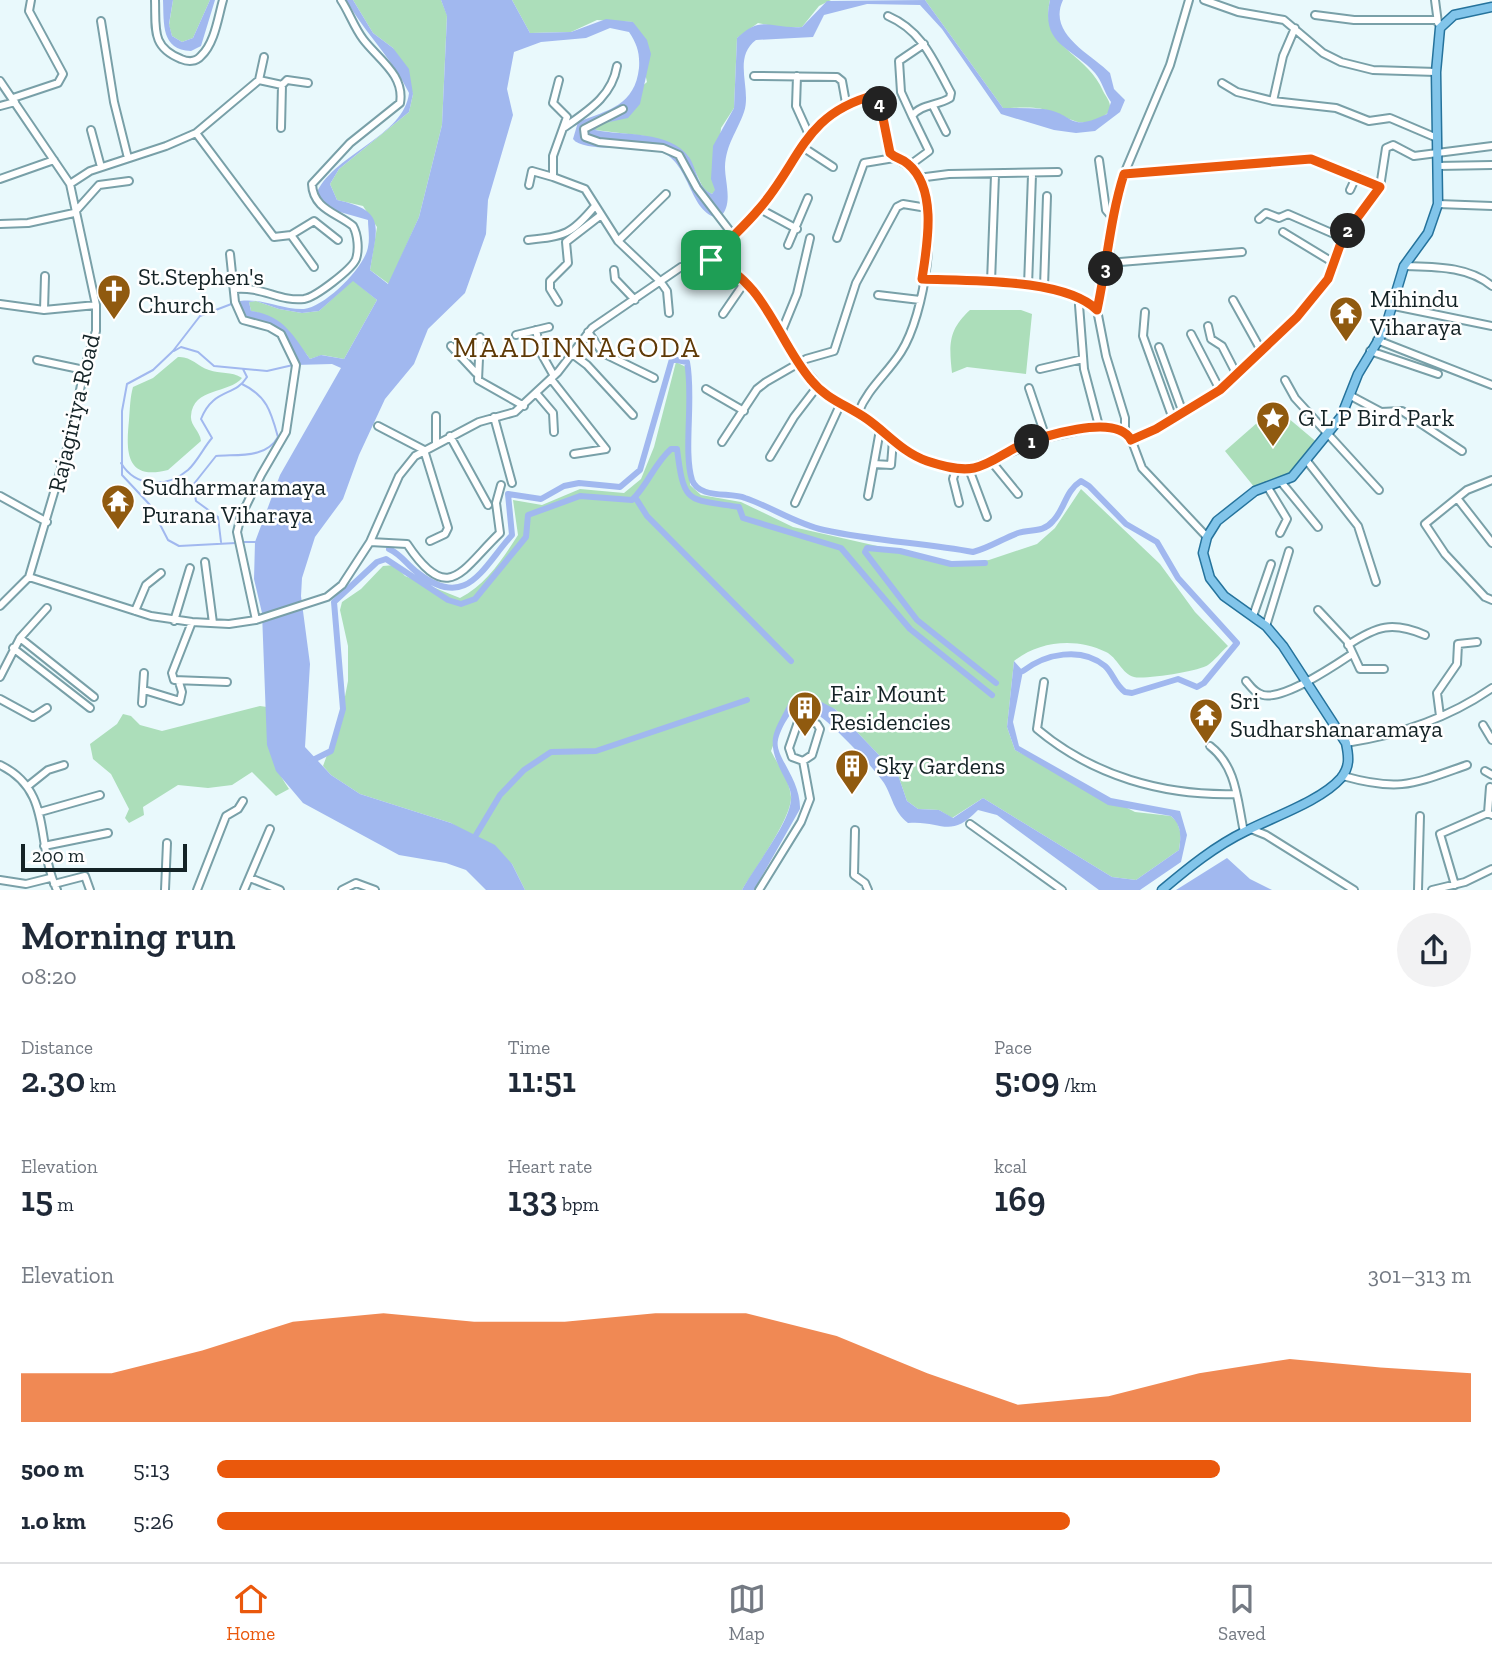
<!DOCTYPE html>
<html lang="en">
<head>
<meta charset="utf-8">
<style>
  body { margin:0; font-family:"Zilla Slab",serif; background:#f2f2f3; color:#1f2937; height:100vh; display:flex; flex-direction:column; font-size:26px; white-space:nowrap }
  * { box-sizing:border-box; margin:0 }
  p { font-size:23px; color:#747a83 }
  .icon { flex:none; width:38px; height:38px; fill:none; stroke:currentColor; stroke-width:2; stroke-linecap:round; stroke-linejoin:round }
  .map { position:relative; height:890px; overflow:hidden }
  .panel { display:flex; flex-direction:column; background:#fff; flex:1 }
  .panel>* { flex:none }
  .scale { position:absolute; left:21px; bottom:18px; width:166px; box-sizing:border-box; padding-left:7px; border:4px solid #142326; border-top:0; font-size:19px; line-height:24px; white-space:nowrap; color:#142326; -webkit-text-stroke:5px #fff; paint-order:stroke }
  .pin { position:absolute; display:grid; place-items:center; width:60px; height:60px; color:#fff; margin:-30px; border-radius:14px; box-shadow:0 4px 10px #0006 }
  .km { position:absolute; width:35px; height:35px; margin:-18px; border-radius:50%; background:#222; color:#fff; font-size:19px; line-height:35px; text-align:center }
  .round { display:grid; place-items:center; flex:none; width:74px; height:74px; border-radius:37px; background:#f2f2f3 }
  .head { display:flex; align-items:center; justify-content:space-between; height:119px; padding:0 21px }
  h1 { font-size:38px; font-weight:600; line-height:52px }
  .stats { display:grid; grid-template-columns:repeat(3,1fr); gap:10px; height:119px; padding:7px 21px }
  .stats div { display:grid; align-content:center }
  .stats b { font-size:35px; font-weight:600 }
  .stats small { font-size:19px; font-weight:400 }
  .stats p { font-size:19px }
  .chart { height:196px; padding:14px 21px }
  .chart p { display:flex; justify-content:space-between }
  .chart svg { width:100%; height:126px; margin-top:7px; fill:#ea580c; opacity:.7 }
  ul { padding:0 21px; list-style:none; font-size:23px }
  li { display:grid; grid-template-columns:112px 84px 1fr; align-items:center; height:52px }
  li i { height:18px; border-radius:9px; background:#ea580c }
  .menu { display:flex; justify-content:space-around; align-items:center; height:98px; border-top:2px solid #e0e1e3; background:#fff; font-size:19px; color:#747a83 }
  .menu a { display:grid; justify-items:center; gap:4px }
  .menu .current { color:#ea580c }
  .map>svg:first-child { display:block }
  .green { fill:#acdeba }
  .water { fill:#a1b8ef; fill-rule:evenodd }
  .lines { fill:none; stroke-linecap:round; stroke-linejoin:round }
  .stream { stroke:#a1b8ef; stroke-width:2 }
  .canal { stroke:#a1b8ef; stroke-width:6 }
  .minor-casing { stroke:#79a0a8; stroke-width:10 }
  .major-casing { stroke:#25739c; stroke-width:11 }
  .minor { stroke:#fff; stroke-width:6 }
  .major { stroke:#82c5ea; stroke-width:8 }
  .route-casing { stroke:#fff; stroke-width:14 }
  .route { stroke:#ea580c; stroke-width:9 }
  .labels { text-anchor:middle; stroke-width:5; stroke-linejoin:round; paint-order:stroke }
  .poi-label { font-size:24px; fill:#142326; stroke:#fff; text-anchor:start }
  .street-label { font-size:24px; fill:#142326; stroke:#fff }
  .quarter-label { font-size:28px; letter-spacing:2px; fill:#5e3906; stroke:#fff }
</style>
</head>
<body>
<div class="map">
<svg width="1492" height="890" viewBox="0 0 1492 890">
  <rect width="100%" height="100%" fill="#e9f9fc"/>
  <path class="green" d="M173,0H210L193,38L182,42L172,36L169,25Z
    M353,0H441L447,15L442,125L419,217L389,284L370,270L377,227L363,206L337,200L330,184L339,169L409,112L413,94L393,48L373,33Z
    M512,0H831L819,6L802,27L782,28L758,23L737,38L734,108L721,128L715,191L712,194L704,190L688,156L645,136L595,130V126L647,82L633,22L597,20L571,32L530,33Z
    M925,0H1050C1039,47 1087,53 1103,91C1107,99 1111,101 1110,111C1086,133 1073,119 1049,111C1036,106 1017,108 1003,108Z
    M353,280L377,300L344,359L322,355L310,359C298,342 272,314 251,311L249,302L256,301L279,309L302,313L319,311Z
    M970,310H1021L1032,314L1026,374L967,367L952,373C949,345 948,330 970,310Z
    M178,357C191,356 197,366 209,370C220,374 231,371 242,378C229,394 193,387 191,416C190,425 200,431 201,441L168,470C125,481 126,451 129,420C130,408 130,398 133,387L153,378Z
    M676,362L688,368L690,485L701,495L741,502L793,527L957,564L989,560L1037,544L1055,528L1081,489L1160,564L1195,612L1228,646C1221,652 1215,660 1208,665C1200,671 1143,680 1134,677C1122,674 1117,657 1106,652C1076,637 1039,641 1014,661L1007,727L1015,750L1135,812L1171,816L1177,822L1181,834L1179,850L1136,880L1112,877L983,798L952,818L939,810L918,809L907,801L898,775L835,709L791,698L771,751C778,765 790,781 791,797C792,818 754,870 742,890H525L512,864L451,823L360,794L331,775L323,766L341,717L348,681V646L340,610L342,602L361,589L383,566L395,565L405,576L460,598C486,585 503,558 518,535L513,500L542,505L580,489L624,493L641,479L654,447Z
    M1275,407L1319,444L1291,476L1255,488L1225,451Z
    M260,706L267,707C267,740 270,762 289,789L276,796L252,772L232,785L208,788L178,785L143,807L144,815L129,823L125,818L129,809L111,774L93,759L90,744L117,724L123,714L131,716L140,725L162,731Z"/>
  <path class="water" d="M163,0H173L169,24L172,36L182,42L193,38L210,0H215L201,46L191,51C161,50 164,24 163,0Z
    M346,0H353L373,33L393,48L409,69L413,94L409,112L339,169L330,184L337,200C387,211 377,226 370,270L388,284L419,217L442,125L447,16L441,0H512L530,33L571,32L606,19L633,22L647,40L651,54L640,104L628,118L600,124L595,130C624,136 669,130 689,157C697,169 697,187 712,194L715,190L711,179L713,146L734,108L737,38C762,14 770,29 802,27L827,1L925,0L1003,108C1016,108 1030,108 1044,109C1076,114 1067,133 1107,114L1111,102C1104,92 1102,81 1095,73C1071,46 1040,45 1050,0H1063C1047,34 1091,54 1110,73L1114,89L1125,100L1120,112L1095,131L1076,133L1054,130L1001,114L942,29L920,5L867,4L824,15L813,37L756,40C732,58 752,89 744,112C737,132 726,144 725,167C725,183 734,206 719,218C689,214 691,163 661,152C641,145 583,153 573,139L578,122C609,110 635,105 639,68C640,53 637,44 629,32L610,28L586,38L541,42L514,52L507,89L513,115L488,200L486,234L465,293L428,329L414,364L385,399L359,455L343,499L315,537L302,578L301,596L310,664L305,747L331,775L360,794L451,823L495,845L512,864L525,890H486L466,870L446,863L399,855L303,803L276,771L267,745L262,613L254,579L255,542L280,475L341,368L332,364L295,365C279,329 280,325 241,316L240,301C264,298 282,310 304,309C325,307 365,267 368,247C370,238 368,228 368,220L326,208L317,192C336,153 404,136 409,93C392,58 365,33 346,0ZM353,281L377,300L344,359L321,355L310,359C293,335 283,315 251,311L249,302L256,301L279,309L302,313L319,311Z
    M1014,661L1023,671L1013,722L1019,746L1111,798L1180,811L1187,835L1181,862L1140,890H1099L997,815L978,810C949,840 942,820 908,823C893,811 893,798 884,783C874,768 818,706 802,707C791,707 780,731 778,740C774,756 801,779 800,809L754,890H742C754,867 790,823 791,799C792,790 786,781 782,773C764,737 775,732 791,698L812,697L835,709L898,775L907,801L918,809L939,810L953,818L983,798L1112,877L1136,880L1179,850C1181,837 1182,826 1171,816L1108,805L1015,750L1007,727Z
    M1227,858L1250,879L1272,890H1176Z"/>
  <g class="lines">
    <path class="stream" d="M234,303L200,316L173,351L153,370L127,384L122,411V475L150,505L168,540L179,546L236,543
      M174,351L181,347L198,352L214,366L267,371L293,365
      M121,463C136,488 167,488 188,470C197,462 204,447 212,438L201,419C213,388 235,397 247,377L243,369
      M221,542L218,517L196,501L193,485L216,456C237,454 266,459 278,437C271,412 267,396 242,384
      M242,542H255"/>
    <path class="canal" d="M635,497L647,516L791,661
      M389,549C402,555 406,564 418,573C467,611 482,568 512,535L508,494L541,499L564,486L579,483L620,487L640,470L672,359L687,362C694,397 683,451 692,480C699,499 730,492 745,498C772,507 796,524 824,530C873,541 924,543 973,552C989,548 1002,539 1018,533C1031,529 1043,533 1053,521C1065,509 1065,491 1081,481L1089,486L1126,524L1157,542L1178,578L1237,643L1204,683L1197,687L1178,679L1132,693L1125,692C1115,685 1113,673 1105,666C1081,646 1045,654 1023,671
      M985,563L951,564L900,551L867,548L865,552L917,620L996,683
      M309,762L331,751L343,709L334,602L377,562L386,559L448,600L461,604L475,599L526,537L528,515L580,496L632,500C648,485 654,464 671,449H677C684,505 687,499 739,507L743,518L841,548L910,629L992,695
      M476,835L500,795L524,770L551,752L596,751L747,700"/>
    <g class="minor-casing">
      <path id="minor" d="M155,0C156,29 151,47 181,59C188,62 196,62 201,56C215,43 218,17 223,0
        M1204,0L1238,12L1284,20L1323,53L1341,62L1373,70L1436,72
        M1435,0L1438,23
        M1315,15L1354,20H1436
        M888,16C923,31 934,62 951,93L950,98C937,106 921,104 912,116L929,151L910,165
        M101,21L114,102L128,158
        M754,76L837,77L842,81L846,103
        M797,76L796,106L810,137
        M259,80L264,57
        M559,80L553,103L567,117L553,156V177L585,189L618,241L660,281L667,291L669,313
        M0,81L70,184L96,305V331L84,370L71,435L29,577L0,606
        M1222,83L1237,92L1273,101L1336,108L1369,121L1390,118L1437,138
        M13,98L58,83L63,74L29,11L31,0
        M1273,101L1283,56L1295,28
        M0,106L15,102
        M933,106L946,132
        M623,109L584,129L585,137L599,142L663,148L679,155L697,188L733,235
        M912,116L901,92L899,61L924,44
        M565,127C589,110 612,96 617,66
        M281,128L282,85
        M91,130L101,167
        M196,133L274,237L291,235L314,221L338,240
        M801,146L833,167
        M1099,160L1106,210L1112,217
        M1438,166L1492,165
        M1124,174L1311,159L1380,187
        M918,178L949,174L1058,172
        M0,179L54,160
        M70,184L90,171L166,146L196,133L259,80L282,85L287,80L308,83
        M529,185L532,171L553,177
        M1350,190L1357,175
        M1438,204L1492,206
        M760,209L797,229
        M1259,219L1266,213L1279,218L1288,214L1343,238
        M0,224L28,223L74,213L99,185L129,181
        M1283,232L1334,263
        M291,235L314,267
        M837,238L864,163L894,158
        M528,240C565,236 571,235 595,206
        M618,241L666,194
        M788,245L808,198
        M230,254L235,302L243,320L269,327L281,334L296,365L286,432L261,475L241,516L237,532L256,620
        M711,260C726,242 744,227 759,210C801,161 803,114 875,95L879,98L890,153C898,163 910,163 917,176C940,217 925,314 901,352C887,374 868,388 858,413
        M1108,263L1242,252
        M1404,266C1435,267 1468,266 1492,286
        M614,270L615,279L635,300
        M922,279C968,281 1065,278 1097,310
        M991,282L995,175
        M1028,286L1032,175
        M1044,287L1047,196
        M234,289C262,286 280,302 304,299C316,297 352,269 356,259C359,250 358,235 353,226C337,213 313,209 312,184L350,143L400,103C405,75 378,59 363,39C354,27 349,12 341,0
        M878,295L920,300
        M1082,299L1079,305L1084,369L1099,426
        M1233,300L1262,352
        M558,302L550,289V281L568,263L566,242L601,215
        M0,304L44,310L96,305
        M1394,306L1492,326
        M44,310L45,276
        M1145,312L1143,336L1173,419
        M723,314L745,282
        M1208,326L1211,339L1222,346L1237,375
        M536,330L541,353L554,376
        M588,332L603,353L654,378
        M781,333L797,294L810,238
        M1191,334L1220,390
        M516,335L549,327
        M480,337L478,380L524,406
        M1377,340L1492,385
        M451,346L476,373
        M1159,347L1183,413
        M1370,351L1438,374
        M571,353L587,365L633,415
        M37,360L84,370
        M1040,369L1083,359
        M551,379L606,449L574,454
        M1285,380L1295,398L1379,490
        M1029,388L1046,438
        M706,389L744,411
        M536,393L553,413L554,432
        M1351,396L1381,412L1402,411L1462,451
        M436,416V443
        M494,417L512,483
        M378,426L424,450L448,528L445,534L430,541
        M1125,431V418L1106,356L1097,310L1108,263L1114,207L1124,174L1170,65L1189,0
        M450,436L488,505
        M1131,440L1156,429L1220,390L1297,317L1328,279L1343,238L1380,187L1386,148L1393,145L1414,156L1492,146
        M722,442L757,389L766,382L806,359L834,351L856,283L897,207L903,204L927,208
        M770,457L794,417L817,387
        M991,461L1018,494
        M1307,461L1358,526L1376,582
        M874,464L891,465L893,440
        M956,469L953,479L959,503
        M969,469L987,517
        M1492,480L1467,490L1425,524L1445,554L1485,597L1492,600
        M1282,483L1318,527
        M1267,486L1287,519L1280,533
        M0,496L47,522
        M868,496L880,430
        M1457,498L1492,543
        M795,503L840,405
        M370,542L407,544C449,607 462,569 500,533L496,503L501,485
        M205,562L213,623
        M29,577L151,616L192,622L229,624L256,620L327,597L342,585L370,542L399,476L415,456L479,422L515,412L558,372L592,328L681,267L711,260L737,275L758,295L799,363L829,398L866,418L912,455L942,465L969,469L1046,438L1099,426L1119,429L1130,436L1142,468L1207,537
        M1318,610L1347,641L1360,669H1384
        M135,611L146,585L161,573
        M1253,616L1271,564
        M174,621L190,568
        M192,622L172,673L174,680L227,682
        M1266,626L1289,551
        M20,638L94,697
        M1348,645C1377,626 1392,621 1425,635
        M13,648L90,708
        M0,677L20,638L47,608
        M1246,681C1251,687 1255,693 1263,695C1284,700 1334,666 1352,654
        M1044,682L1037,729C1093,776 1163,796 1236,794
        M144,690L180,701L182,692L179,682
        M0,699L33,717L47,708
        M142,703L144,673
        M1440,716L1437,693L1457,664L1458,644L1477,642
        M804,720L817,724L820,729L812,755L803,761L792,757L789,748L798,722Z
        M1483,725L1492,740
        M1346,743C1398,735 1449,718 1492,688
        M1210,746C1237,767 1237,800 1244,832
        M0,765C54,791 35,844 57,890
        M1485,771L1492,775
        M1343,776C1400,792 1413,784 1467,765
        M28,786L48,770L64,765
        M40,812L100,795
        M1488,813L1490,787
        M970,824L1062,890
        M1251,829L1266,835L1354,890
        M855,830L854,875L865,883L868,890
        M44,846L108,833
        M250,878L280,890
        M0,880L26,884L50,878
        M54,884L85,876L90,890
        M1455,885L1440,834L1488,813L1492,815
        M165,890L167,843
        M197,890L226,816L238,809L243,801
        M244,890L270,829
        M342,890L356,883L375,890
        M759,890L801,822L810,799L803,761
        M1418,890L1420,816
        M1432,890L1465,882L1492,869"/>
    </g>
    <g class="major-casing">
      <path id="major" d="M1162,890C1188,868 1215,846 1246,831C1273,817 1321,801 1341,778C1350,767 1349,757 1346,743L1283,646L1266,626L1224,596L1210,578L1203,553L1207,537L1217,521L1255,491L1292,477L1341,417L1358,374L1385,329L1404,266L1428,233L1438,204L1436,72L1440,28L1454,15L1492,7"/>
    </g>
    <use href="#minor" class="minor"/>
    <use href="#major" class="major"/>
  </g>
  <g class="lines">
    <g class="route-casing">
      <path id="route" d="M875,95L879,98L890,153C896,159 902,158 908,164C938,189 927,246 922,279C968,281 1065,278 1097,310C1107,264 1110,218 1124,174L1311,159L1380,187L1343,237L1328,279L1297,317L1220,390L1156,429L1131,440C1116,412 1040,437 1017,447C1003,454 989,465 974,468C959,471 942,466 927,461C903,453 887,433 867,419C847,405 827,400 811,380C777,340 765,280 711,260C726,242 744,227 759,209C801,161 803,114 875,95Z"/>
    </g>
    <use href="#route" class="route"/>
  </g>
  <defs>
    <g id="church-pin" transform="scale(1.75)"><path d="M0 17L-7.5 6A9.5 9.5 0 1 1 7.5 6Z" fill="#905a0f" stroke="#fff"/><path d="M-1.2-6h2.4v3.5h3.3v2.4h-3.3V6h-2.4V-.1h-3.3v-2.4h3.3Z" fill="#fff"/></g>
    <g id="temple-pin" transform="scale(1.75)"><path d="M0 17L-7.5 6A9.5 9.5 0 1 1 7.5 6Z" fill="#905a0f" stroke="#fff"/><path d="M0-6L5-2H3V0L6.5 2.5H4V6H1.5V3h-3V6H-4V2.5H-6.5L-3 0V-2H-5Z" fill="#fff"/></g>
    <g id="sight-pin" transform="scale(1.75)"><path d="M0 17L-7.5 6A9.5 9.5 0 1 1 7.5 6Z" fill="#905a0f" stroke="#fff"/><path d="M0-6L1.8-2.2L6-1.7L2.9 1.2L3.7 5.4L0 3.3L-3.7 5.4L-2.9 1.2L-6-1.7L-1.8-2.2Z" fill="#fff"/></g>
    <g id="building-pin" transform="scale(1.75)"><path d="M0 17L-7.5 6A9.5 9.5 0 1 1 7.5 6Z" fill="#905a0f" stroke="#fff"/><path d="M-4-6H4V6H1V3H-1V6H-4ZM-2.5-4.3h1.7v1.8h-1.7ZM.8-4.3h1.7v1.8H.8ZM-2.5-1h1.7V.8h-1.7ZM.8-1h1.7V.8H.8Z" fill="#fff"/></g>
  </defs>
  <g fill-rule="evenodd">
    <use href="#church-pin" x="114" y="291"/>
    <use href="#temple-pin" x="1346" y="313"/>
    <use href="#sight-pin" x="1273" y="418"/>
    <use href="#temple-pin" x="118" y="501"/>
    <use href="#building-pin" x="805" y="708"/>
    <use href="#temple-pin" x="1206" y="715"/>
    <use href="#building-pin" x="852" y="766"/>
  </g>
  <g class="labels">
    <g class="poi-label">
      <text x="138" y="285">St.Stephen's<tspan x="138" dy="28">Church</tspan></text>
      <text x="1370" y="307">Mihindu<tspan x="1370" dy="28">Viharaya</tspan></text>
      <text x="1298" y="426">G L P Bird Park</text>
      <text x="142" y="495">Sudharmaramaya<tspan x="142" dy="28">Purana Viharaya</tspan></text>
      <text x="830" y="702">Fair Mount<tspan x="830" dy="28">Residencies</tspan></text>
      <text x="1230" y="709">Sri<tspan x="1230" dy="28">Sudharshanaramaya</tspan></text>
      <text x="876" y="774">Sky Gardens</text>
    </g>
    <g class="street-label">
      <text transform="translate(74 413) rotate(-77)" y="8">Rajagiriya Road</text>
    </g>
    <g class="quarter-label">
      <text x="577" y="357">MAADINNAGODA</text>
    </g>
  </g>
</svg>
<div class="scale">200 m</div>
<div class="pin" style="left:711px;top:260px;background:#1e9e55"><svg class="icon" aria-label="arrive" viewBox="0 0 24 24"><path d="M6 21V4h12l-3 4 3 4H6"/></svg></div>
<b class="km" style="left:1032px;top:442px">1</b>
<b class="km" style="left:1348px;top:231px">2</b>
<b class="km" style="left:1106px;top:269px">3</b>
<b class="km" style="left:880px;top:104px">4</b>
</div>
<section class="panel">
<div class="head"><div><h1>Morning run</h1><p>08:20</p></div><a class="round"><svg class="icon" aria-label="share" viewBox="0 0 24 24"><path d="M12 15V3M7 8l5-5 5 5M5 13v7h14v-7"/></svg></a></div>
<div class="stats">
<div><p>Distance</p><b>2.30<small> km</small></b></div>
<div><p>Time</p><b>11:51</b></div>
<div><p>Pace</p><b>5:09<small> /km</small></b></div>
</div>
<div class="stats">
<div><p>Elevation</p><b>15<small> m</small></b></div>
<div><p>Heart rate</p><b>133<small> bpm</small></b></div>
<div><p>kcal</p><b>169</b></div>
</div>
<div class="chart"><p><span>Elevation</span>301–313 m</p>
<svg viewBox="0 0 160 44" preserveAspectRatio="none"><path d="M0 44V27L10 27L20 19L30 9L40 6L50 9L60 9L70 6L80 6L90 14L100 27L110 38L120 35L130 27L140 22L150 25L160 27V44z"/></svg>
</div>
<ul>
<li><b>500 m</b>5:13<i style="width:80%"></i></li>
<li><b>1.0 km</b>5:26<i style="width:68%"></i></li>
</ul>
</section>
<nav class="menu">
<a class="current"><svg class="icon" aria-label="home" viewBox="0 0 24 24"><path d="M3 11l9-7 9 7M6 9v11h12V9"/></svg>Home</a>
<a><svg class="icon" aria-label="map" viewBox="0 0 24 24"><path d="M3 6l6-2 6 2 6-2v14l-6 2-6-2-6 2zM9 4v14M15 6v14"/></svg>Map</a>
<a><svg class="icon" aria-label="saved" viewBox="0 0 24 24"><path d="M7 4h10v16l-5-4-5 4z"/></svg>Saved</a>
</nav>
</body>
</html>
